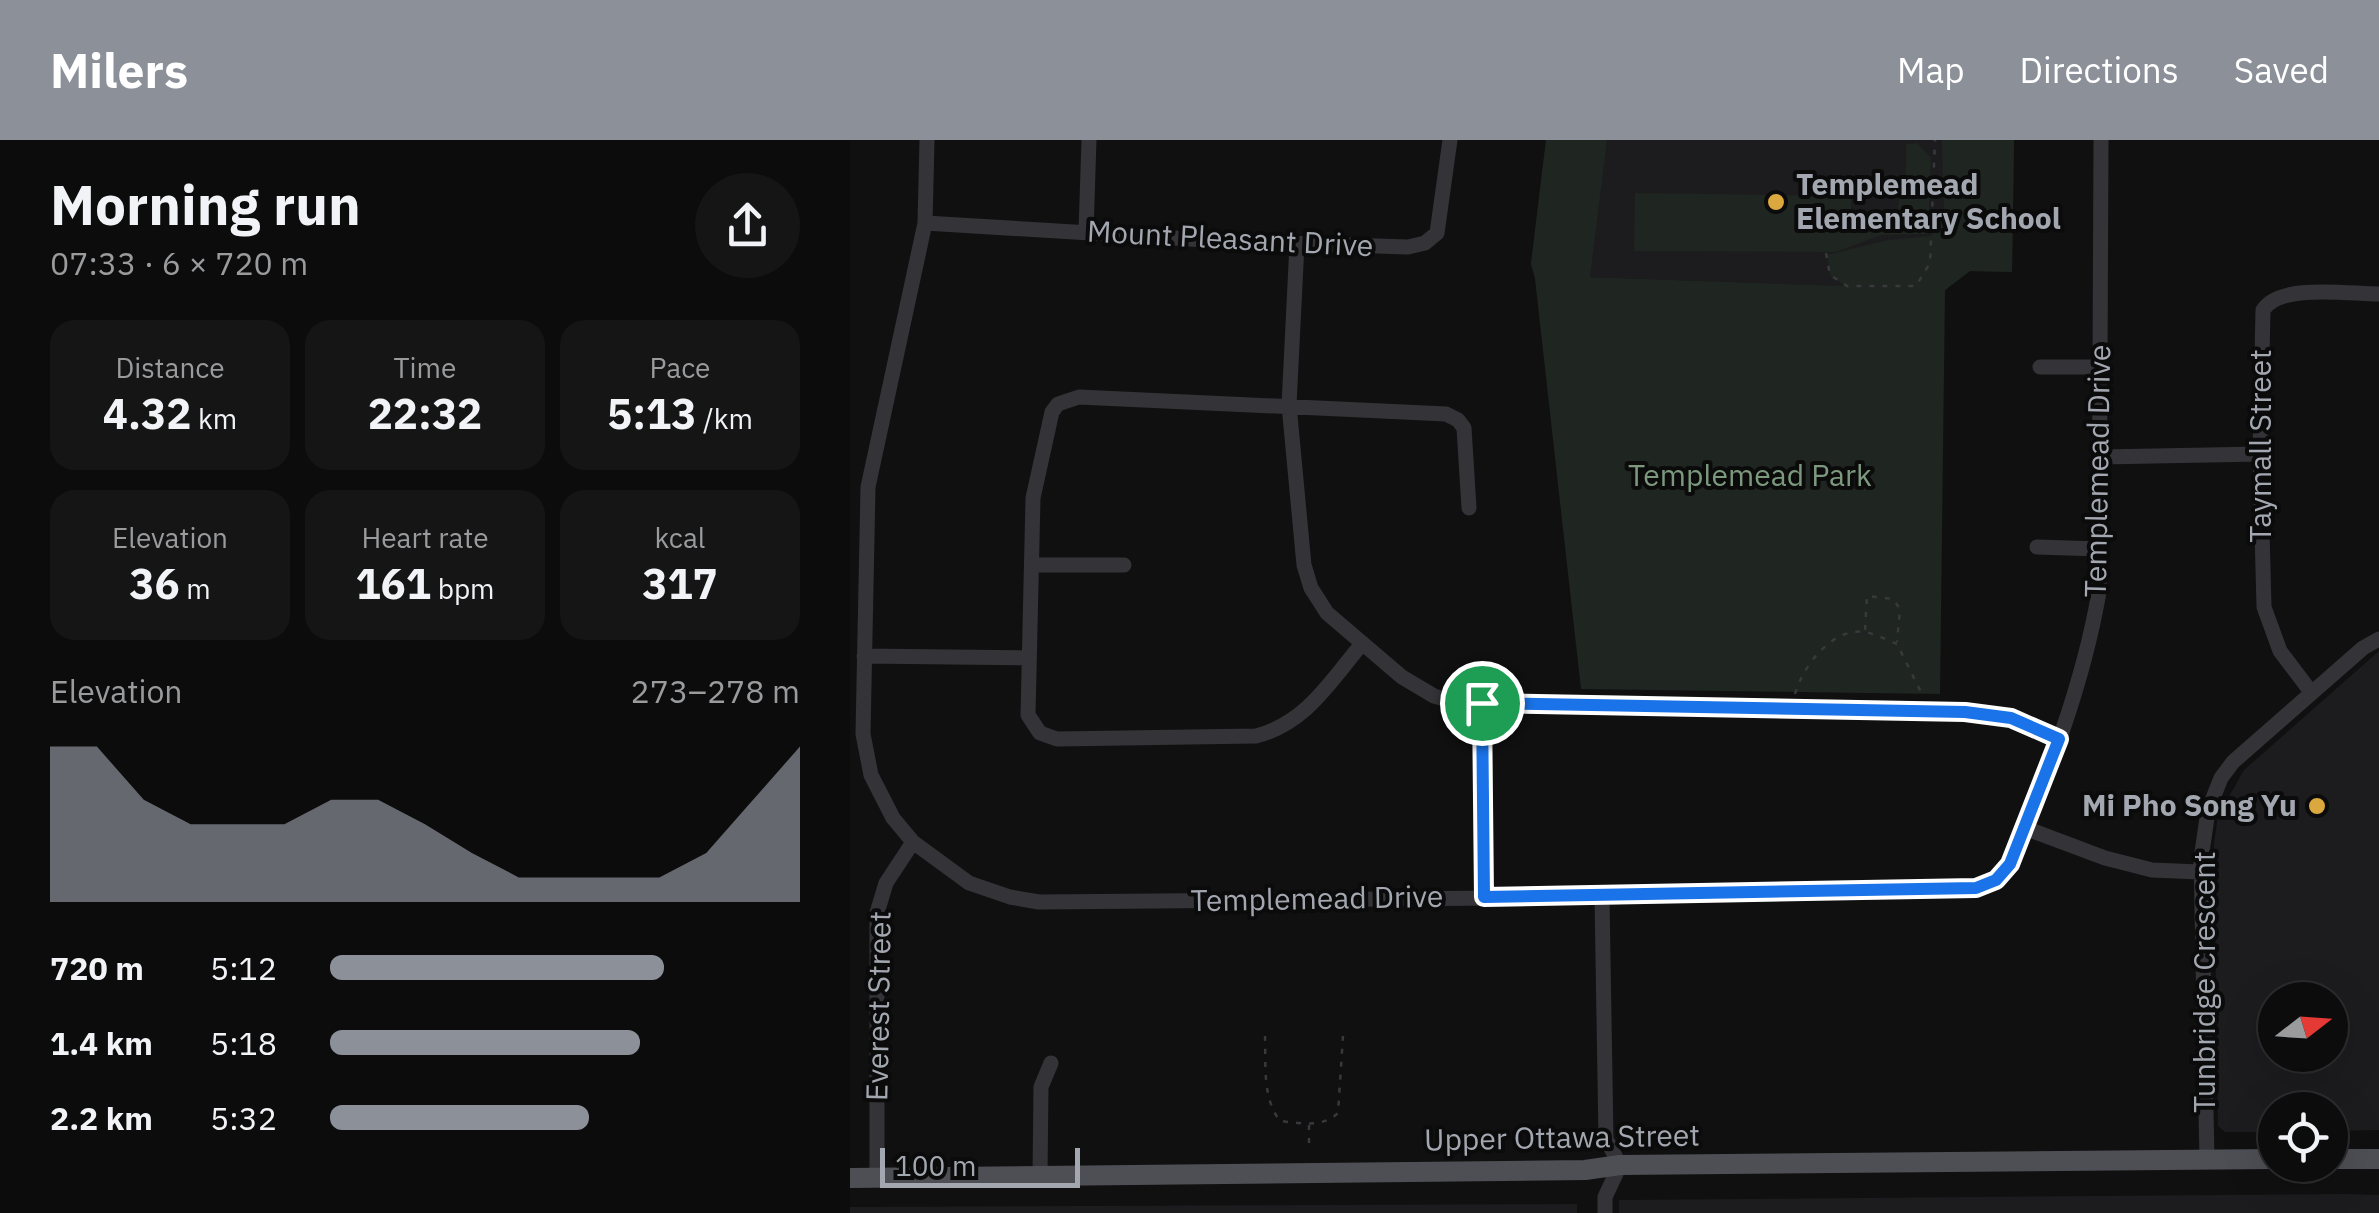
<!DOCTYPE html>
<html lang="en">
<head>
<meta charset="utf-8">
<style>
  body { margin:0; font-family:"IBM Plex Sans",sans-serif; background:#151516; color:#f1f3f6; height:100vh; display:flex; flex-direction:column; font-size:38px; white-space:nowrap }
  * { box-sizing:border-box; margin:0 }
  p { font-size:32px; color:#9a9b9d }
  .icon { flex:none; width:55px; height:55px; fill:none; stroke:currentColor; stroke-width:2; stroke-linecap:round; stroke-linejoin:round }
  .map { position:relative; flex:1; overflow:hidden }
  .sheet { display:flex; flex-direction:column; background:#0c0c0d; width:850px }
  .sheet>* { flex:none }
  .needle { width:65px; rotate:73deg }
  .controls { position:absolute; left:1408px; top:842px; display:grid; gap:20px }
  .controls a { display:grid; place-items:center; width:90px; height:90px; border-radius:50%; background:#0c0c0d; box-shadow:0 10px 40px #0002,0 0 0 2px #2c2c2e; font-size:50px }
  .scale { position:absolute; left:30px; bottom:25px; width:200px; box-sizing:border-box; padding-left:10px; border:5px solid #a3a7b0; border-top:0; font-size:28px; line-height:35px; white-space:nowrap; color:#a3a7b0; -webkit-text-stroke:8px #0b0b0c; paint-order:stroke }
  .pin { position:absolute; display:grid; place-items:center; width:85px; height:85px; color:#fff; margin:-42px; border:5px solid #fff; border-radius:50%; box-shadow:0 2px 10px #0007 }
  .round { display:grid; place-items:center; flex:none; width:105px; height:105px; border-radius:52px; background:#151516 }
  .headline { display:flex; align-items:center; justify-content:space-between; height:170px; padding:0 50px }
  h1 { font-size:55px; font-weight:800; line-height:75px }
  .stats { display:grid; grid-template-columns:repeat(3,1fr); gap:15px; height:170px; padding:10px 50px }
  .stats div { display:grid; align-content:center; border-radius:25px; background:#151516; text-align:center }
  .stats b { font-size:42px; font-weight:800 }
  .stats small { font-size:28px; font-weight:400 }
  .stats p { font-size:28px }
  .chart { height:280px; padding:20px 50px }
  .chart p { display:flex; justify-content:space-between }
  .chart svg { width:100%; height:180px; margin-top:10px; fill:#8c9099; opacity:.7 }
  ul { padding:0 50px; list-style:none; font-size:32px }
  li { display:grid; grid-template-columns:160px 120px 1fr; align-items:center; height:75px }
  li i { height:25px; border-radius:12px; background:#8c9099 }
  header { display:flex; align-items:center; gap:60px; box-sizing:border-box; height:140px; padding:0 50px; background:#8c9099; color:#fff }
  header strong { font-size:48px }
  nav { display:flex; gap:55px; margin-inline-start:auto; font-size:35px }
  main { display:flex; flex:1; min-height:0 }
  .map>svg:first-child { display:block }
  .built { fill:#1c1c1e; fill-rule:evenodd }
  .green { fill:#1f2520 }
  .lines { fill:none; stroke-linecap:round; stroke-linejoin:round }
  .path { stroke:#38393d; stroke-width:2.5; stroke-dasharray:5 8; stroke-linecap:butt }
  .minor { stroke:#343438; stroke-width:15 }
  .major { stroke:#4e4f54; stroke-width:20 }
  .route-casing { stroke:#fff; stroke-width:20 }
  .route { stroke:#1a73e8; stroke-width:12 }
  .poi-dot { fill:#daa83f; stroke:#0b0b0c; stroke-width:4 }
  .labels { text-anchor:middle; stroke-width:8; stroke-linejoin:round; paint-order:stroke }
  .poi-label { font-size:30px; font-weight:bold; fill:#a3a7b0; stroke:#0b0b0c; text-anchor:start }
  .street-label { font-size:30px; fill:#a3a7b0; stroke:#0b0b0c }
  .park-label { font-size:30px; fill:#7c997e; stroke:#0b0b0c }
</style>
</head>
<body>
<header>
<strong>Milers</strong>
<nav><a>Map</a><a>Directions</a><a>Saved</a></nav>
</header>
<main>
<section class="sheet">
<div class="headline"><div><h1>Morning run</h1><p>07:33 · 6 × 720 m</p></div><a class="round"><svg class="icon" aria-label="share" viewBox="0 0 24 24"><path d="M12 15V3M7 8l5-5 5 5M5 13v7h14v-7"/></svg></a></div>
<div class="stats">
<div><p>Distance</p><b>4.32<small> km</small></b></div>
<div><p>Time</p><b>22:32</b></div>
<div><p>Pace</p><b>5:13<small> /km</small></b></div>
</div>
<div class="stats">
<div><p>Elevation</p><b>36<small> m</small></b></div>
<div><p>Heart rate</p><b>161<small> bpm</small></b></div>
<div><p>kcal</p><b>317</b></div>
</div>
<div class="chart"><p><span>Elevation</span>273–278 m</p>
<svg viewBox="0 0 160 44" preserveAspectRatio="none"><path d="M0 44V6L10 6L20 19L30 25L40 25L50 25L60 19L70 19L80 25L90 32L100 38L110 38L120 38L130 38L140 32L150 19L160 6V44z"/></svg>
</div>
<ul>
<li><b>720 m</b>5:12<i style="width:71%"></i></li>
<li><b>1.4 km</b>5:18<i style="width:66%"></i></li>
<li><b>2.2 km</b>5:32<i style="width:55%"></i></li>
</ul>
</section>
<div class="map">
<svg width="1529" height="1073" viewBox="0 0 1529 1073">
  <rect width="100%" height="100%" fill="#101011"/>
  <path class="built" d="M696,0H1164L1162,132L1120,131L1095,150L739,137L681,124Z
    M1529,511V990L1480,991V970H1425V992H1375L1368,986L1364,704L1368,676L1394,630ZM1425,860H1480V915H1425Z
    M1493,1054L1529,1055V1073H769V1060Z
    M727,1064V1073H0V1067Z"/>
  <path class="green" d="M696,0H757L740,137L995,146L980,135L977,115L1038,100L1081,96L1094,72L1092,0H1164L1162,132L1120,131L1095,150L1090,554L731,549L685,139L681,124Z
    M1067,3L1081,18L1078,94L1031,95L986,112L784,111L785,53L1001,56V76H1048L1049,57L1056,55V4Z"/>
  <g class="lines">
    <path class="path" d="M976,113L980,135L997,146H1066L1080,123L1085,0
      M1015,490L1017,456L1043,459L1050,469L1047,502
      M945,554C953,526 982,487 1015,492C1026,494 1037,500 1047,504L1072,554
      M415,896C416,924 412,958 430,981C450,983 473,988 488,973L493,896
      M459,985V1003"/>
    <path class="minor" d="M77,0L75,83L18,347L13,594L21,635L43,678L63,702L119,743L160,757L189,762L752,757L1102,749C1128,748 1142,744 1160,724C1198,636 1233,545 1249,452L1251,0
      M75,83L373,101L558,107L575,103L587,93L600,0
      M236,92L239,0
      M447,104L439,265L454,425L461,448L477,473L552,537L584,556L602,561L632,563L1115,572L1161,579L1209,599
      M1190,227H1250
      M1251,317L1410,314
      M1187,407L1250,409
      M182,425H274
      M511,505C480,542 455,584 406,596L207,599L190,593L178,575L183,358L202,272L208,264L229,257L596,274L608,280L614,288L619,368
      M14,516L179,518
      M1461,552L1430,511L1414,467L1410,314L1413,170C1430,143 1499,154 1529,154
      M632,563L634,757
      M1175,688L1255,718L1302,730L1350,732
      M752,757L756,999L770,1025L755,1057V1073
      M1357,1020L1351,719L1358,671L1371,638L1383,622L1513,508L1529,499
      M190,1035L191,947L201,923
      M27,1038V773L36,743L63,702"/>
    <path class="major" d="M1480,1019H1529
      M0,1038L735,1030L770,1025L1425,1019"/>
  </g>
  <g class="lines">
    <g class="route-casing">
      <path id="route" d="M632,563L1115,572L1161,578L1209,599L1160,724L1146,740L1126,748L634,757Z"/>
    </g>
    <use href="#route" class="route"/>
  </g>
  <g class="poi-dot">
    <circle cx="926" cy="62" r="10"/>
    <circle cx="1467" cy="666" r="10"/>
  </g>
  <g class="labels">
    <g class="poi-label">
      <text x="946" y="55">Templemead<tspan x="946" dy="34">Elementary School</tspan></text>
      <text x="1447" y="676" text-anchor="end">Mi Pho Song Yu</text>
    </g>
    <g class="street-label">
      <text transform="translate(380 99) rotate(3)" y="10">Mount Pleasant Drive</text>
      <text transform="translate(1411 306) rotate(-90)" y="10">Taymall Street</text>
      <text transform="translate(1248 331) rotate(-89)" y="10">Templemead Drive</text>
      <text transform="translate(467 759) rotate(-1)" y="10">Templemead Drive</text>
      <text transform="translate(1355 842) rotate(-90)" y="10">Tunbridge Crescent</text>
      <text transform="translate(29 866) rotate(-89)" y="10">Everest Street</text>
      <text transform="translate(712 998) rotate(-1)" y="10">Upper Ottawa Street</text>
    </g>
    <g class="park-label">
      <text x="900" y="346">Templemead Park</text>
    </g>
  </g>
</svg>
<div class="controls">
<a><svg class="needle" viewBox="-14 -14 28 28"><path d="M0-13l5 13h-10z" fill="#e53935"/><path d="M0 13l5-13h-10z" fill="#9a9b9d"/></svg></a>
<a><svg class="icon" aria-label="locate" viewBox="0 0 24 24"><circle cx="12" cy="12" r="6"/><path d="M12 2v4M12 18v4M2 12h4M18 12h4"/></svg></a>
</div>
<div class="scale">100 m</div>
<div class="pin" style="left:632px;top:563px;background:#1e9e55"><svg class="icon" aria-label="arrive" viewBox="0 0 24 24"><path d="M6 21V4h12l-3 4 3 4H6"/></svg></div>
</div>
</main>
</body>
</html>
